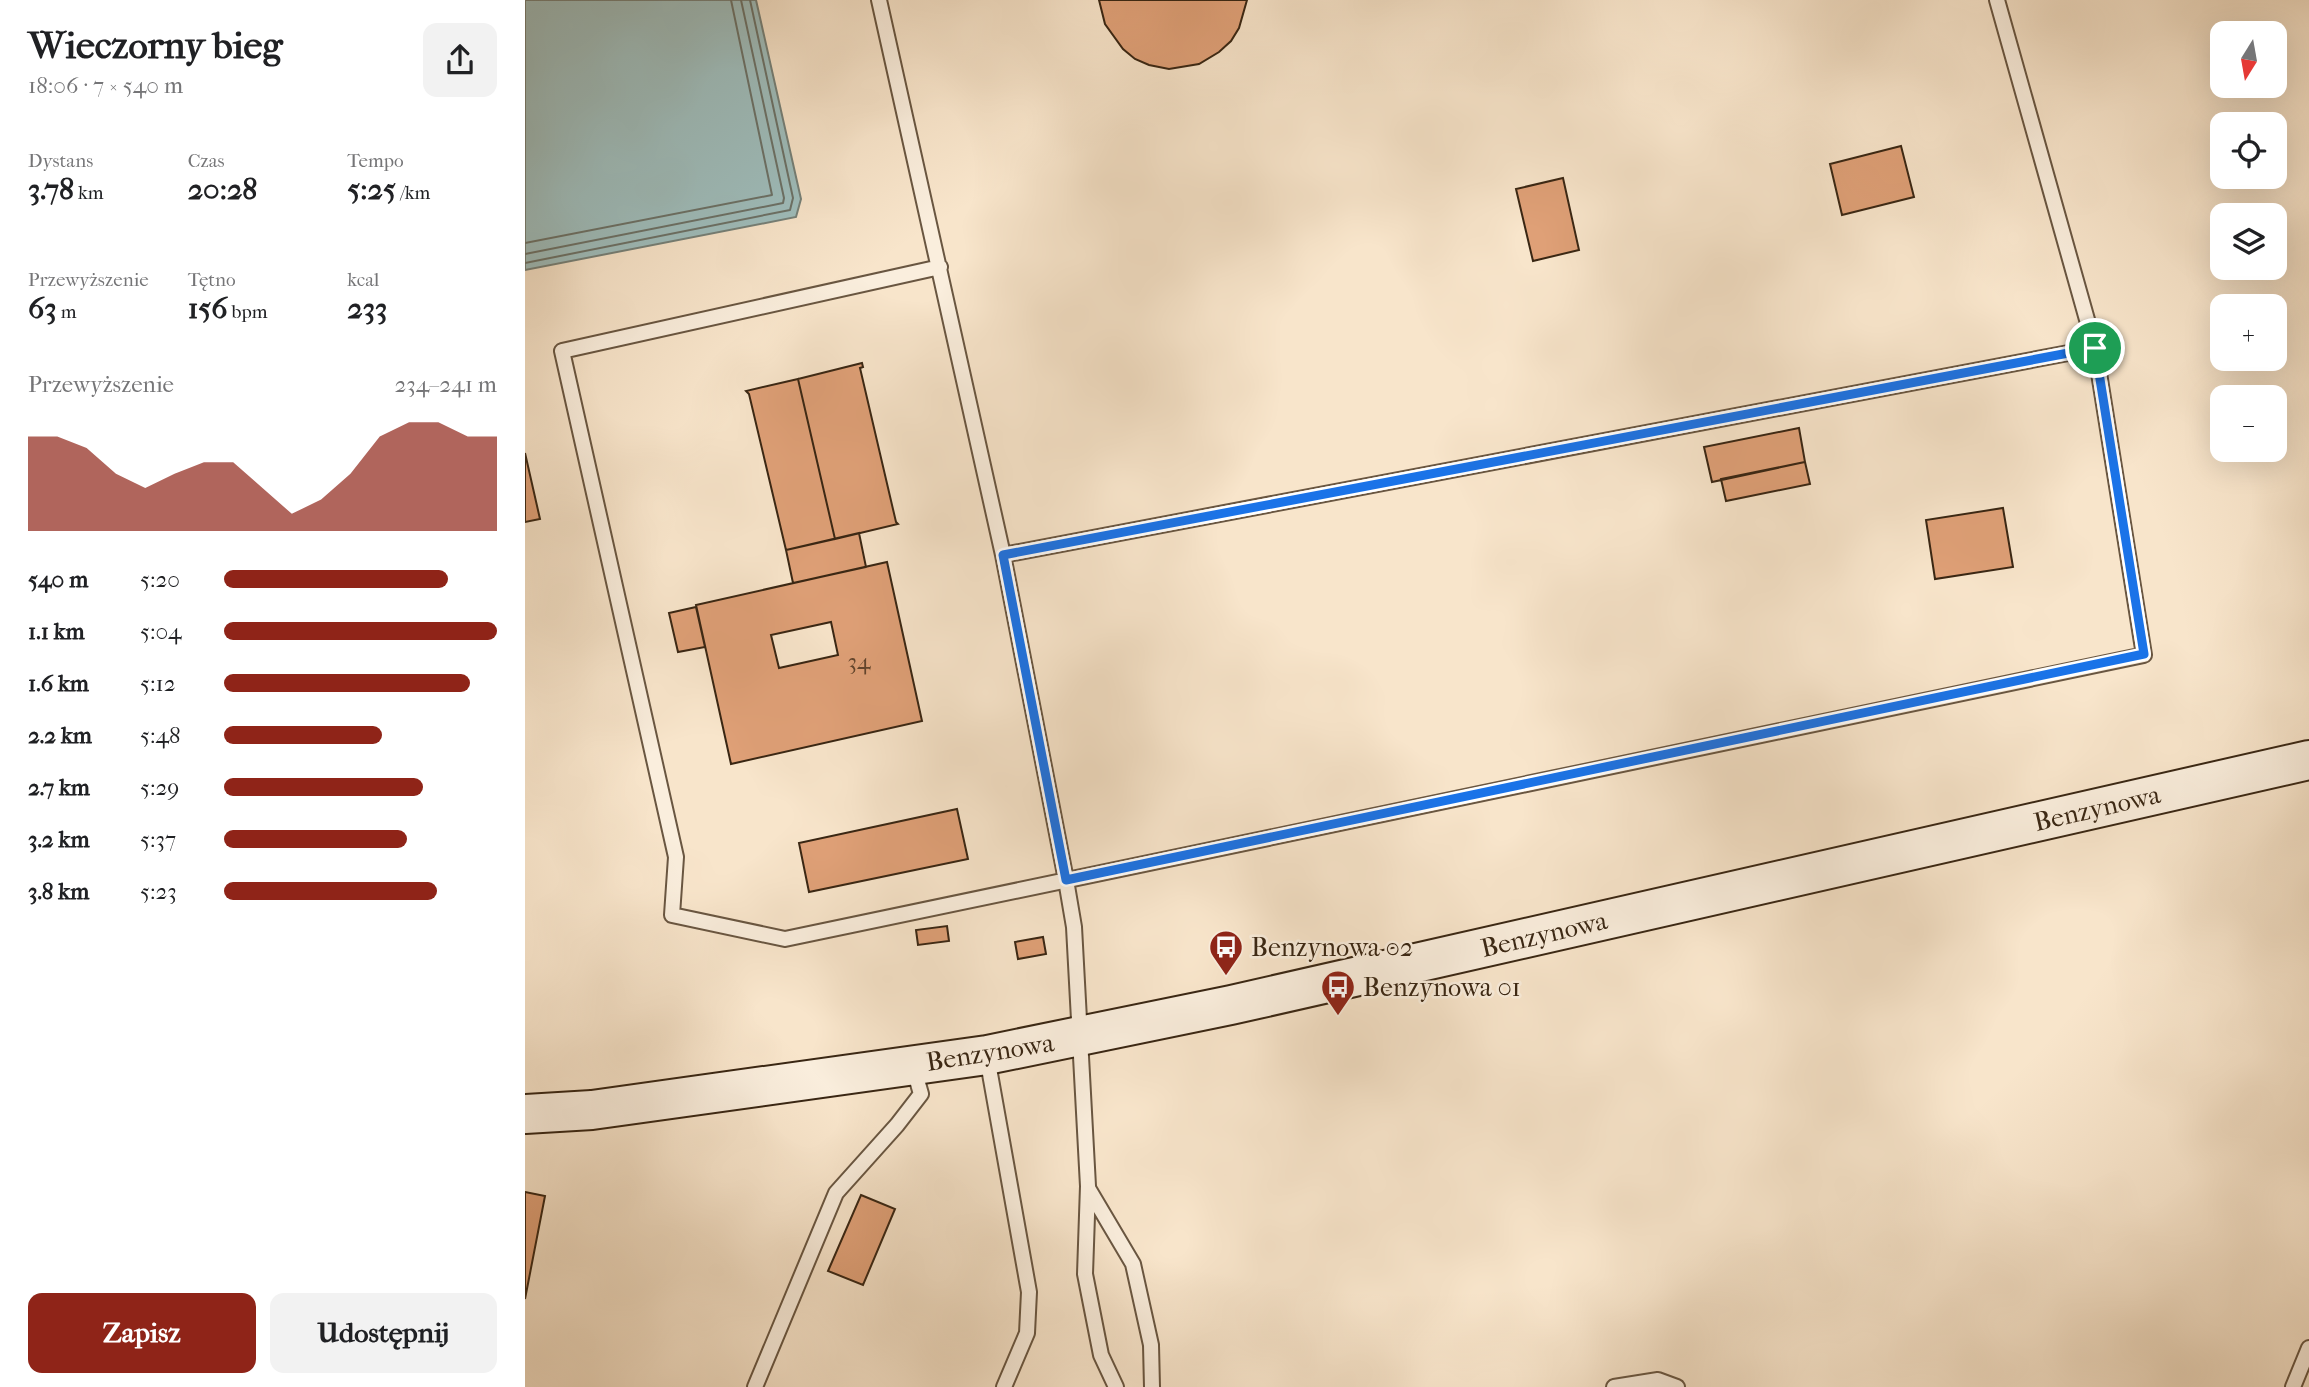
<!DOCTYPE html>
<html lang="pl">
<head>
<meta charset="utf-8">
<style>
  body { margin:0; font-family:"IM FELL French Canon",serif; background:#f2f2f2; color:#202124; height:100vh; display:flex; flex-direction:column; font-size:26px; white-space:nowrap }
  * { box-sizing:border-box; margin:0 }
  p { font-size:23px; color:#757577 }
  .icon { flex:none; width:38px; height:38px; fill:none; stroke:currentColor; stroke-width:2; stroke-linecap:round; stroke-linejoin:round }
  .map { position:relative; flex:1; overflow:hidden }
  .drawer { display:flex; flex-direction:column; background:#fff; width:525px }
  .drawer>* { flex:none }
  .needle { width:46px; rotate:191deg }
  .tools { position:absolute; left:1685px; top:21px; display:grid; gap:14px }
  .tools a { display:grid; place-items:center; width:77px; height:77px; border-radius:14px; background:#fff; box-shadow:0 7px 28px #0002; font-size:35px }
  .pin { position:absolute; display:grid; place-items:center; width:60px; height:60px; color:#fff; margin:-30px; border:4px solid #fff; border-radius:50%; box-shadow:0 2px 7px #0007 }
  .round { display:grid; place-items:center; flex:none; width:74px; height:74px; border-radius:14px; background:#f2f2f2 }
  .overview { display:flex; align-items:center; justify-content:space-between; height:119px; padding:0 28px }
  h1 { font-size:38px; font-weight:800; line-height:52px }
  .figures { display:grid; grid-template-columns:repeat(3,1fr); gap:10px; height:119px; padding:7px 28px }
  .figures div { display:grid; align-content:center }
  .figures b { font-size:30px; font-weight:800 }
  .figures small { font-size:19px; font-weight:400 }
  .figures p { font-size:19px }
  .chart { height:196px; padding:14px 28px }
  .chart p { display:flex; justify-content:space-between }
  .chart svg { width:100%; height:126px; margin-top:7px; fill:#8f2418; opacity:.7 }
  .button { display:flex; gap:14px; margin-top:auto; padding:14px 28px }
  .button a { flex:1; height:80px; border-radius:14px; background:#8f2418; color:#fff; font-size:28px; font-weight:800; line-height:80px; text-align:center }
  .button a+a { background:#f2f2f2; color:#202124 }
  ul { padding:0 28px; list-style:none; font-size:23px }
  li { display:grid; grid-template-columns:112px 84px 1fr; align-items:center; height:52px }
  li i { height:18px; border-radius:9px; background:#8f2418 }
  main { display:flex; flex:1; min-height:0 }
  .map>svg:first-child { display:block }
  .water { fill:#9fbebd; stroke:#768179; stroke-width:2 }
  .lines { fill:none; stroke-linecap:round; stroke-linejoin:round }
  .shore { stroke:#6c7268; stroke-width:2 }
  .building { fill:#dfa077; stroke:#392613; stroke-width:2; fill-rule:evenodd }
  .lane-casing { stroke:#695641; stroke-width:18 }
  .secondary-casing { stroke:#392613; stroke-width:42 }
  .lane { stroke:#faeedd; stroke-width:14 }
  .secondary { stroke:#faeedd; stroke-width:38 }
  .route-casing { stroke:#fff; stroke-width:14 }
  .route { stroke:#1a73e8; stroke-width:9 }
  .labels { text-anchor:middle; stroke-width:5; stroke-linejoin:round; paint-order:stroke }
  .number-label { font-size:23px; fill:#62442c }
  .street-label { font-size:26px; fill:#392613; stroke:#faeedd }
  .poi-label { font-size:26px; fill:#392613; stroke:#faeedd; text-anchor:start }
</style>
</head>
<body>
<main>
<section class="drawer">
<div class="overview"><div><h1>Wieczorny bieg</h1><p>18:06 · 7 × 540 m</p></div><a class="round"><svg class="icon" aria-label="share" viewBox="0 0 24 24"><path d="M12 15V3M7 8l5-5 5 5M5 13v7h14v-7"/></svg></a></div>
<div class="figures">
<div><p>Dystans</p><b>3.78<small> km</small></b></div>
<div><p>Czas</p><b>20:28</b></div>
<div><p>Tempo</p><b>5:25<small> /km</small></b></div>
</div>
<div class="figures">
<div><p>Przewyższenie</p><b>63<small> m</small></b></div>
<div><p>Tętno</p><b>156<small> bpm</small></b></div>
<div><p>kcal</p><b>233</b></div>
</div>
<div class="chart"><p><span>Przewyższenie</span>234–241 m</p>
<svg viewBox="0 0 160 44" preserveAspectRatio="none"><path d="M0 44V11L10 11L20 15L30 24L40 29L50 24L60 20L70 20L80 29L90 38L100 33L110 24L120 11L130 6L140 6L150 11L160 11V44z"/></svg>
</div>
<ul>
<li><b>540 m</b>5:20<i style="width:82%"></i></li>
<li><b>1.1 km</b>5:04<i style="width:100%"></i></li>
<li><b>1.6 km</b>5:12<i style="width:90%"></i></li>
<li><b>2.2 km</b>5:48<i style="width:58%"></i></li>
<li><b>2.7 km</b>5:29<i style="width:73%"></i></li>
<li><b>3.2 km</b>5:37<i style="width:67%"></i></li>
<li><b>3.8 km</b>5:23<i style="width:78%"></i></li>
</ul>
<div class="button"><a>Zapisz</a><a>Udostępnij</a></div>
</section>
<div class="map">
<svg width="1784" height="1387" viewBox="0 0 1784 1387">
  <rect width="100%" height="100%" fill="#f8e5cb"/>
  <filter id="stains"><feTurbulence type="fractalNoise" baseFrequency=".00286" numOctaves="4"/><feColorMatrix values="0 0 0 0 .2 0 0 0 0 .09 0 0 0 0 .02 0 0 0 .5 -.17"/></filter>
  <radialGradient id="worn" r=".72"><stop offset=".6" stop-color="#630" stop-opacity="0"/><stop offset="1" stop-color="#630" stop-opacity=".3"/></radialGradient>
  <path class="water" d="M0,0H231L276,199L271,217L0,270Z"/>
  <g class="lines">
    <path class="shore" d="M0,243L247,195L206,0
      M0,254L258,203L259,198L216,0
      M0,263L265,210L268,198L225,0"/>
  </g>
  <path class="building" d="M574,0H722L714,28L706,41L694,52L674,64L644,69L624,65L610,59L598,49L580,24Z
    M1376,146L1389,197L1317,215L1305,164Z
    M1038,178L1054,250L1008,261L991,189Z
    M337,363L338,367L335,368L371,522L373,524L310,539L273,379Z
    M273,379L310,539L261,550L224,394L221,391Z
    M1274,428L1280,462L1187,482L1179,447Z
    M0,453L15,519L0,522Z
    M1280,462L1285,484L1201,501L1196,479Z
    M1478,508L1488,567L1410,579L1401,520Z
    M334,533L341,567L268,583L261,550Z
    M362,562L397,721L206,764L171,605ZM306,622L313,655L254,668L246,635Z
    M171,607L180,647L153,652L144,613Z
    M432,809L443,859L284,892L274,843Z
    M422,926L424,941L393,945L391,930Z
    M518,937L521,954L493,959L490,942Z
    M0,1192L20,1196L0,1299Z
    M336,1195L370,1209L338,1285L303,1271Z"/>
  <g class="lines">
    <g class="lane-casing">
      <path id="lane" d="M354,0L478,555L541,880L549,927L563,1186L560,1274L576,1355L591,1387
        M415,267L37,351L151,857L147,915L260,939L1619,655L1570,348
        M478,555L1570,348L1472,0
        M462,1057L504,1292L502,1333L479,1387
        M563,1188L608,1264L626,1345L627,1387
        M230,1387L311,1193L372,1125L396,1094L388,1066
        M1089,1387L1133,1380L1152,1387
        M1768,1387L1784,1348"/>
    </g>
    <g class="secondary-casing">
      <path id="secondary" d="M0,1114L67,1110L462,1055L706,1005L1784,760"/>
    </g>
    <use href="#lane" class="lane"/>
    <use href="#secondary" class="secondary"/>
  </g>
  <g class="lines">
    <g class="route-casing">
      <path id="route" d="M1570,348L1619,654L541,880L478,555Z"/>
    </g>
    <use href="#route" class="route"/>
  </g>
  <defs>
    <g id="bus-pin" transform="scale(1.75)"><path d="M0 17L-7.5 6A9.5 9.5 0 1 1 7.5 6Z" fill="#8f2418" stroke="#faeedd"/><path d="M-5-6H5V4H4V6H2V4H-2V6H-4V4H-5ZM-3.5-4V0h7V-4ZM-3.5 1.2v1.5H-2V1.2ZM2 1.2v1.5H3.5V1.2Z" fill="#fff"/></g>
  </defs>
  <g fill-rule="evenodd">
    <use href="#bus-pin" x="701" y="947"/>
    <use href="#bus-pin" x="813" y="987"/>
  </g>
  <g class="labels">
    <g class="number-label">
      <text x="334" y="669">34</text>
    </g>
    <g class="street-label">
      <text transform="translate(1572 808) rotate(-13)" y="9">Benzynowa</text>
      <text transform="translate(1019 934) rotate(-13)" y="9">Benzynowa</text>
      <text transform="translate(465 1052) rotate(-9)" y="9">Benzynowa</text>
    </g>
    <g class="poi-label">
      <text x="726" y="956">Benzynowa 02</text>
      <text x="838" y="996">Benzynowa 01</text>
    </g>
  </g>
  <rect width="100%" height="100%" filter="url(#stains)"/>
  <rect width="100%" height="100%" fill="url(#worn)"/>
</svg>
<div class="tools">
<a><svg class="needle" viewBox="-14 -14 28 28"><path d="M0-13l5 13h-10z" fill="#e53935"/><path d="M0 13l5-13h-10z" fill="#757577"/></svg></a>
<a><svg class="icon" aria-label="locate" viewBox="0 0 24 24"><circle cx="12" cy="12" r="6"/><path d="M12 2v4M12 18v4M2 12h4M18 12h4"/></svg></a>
<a><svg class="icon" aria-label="layers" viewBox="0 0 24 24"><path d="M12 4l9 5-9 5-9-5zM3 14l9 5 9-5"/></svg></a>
<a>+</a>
<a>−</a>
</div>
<div class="pin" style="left:1570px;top:348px;background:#1e9e55"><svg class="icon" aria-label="arrive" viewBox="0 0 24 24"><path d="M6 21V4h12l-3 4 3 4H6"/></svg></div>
</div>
</main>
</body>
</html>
